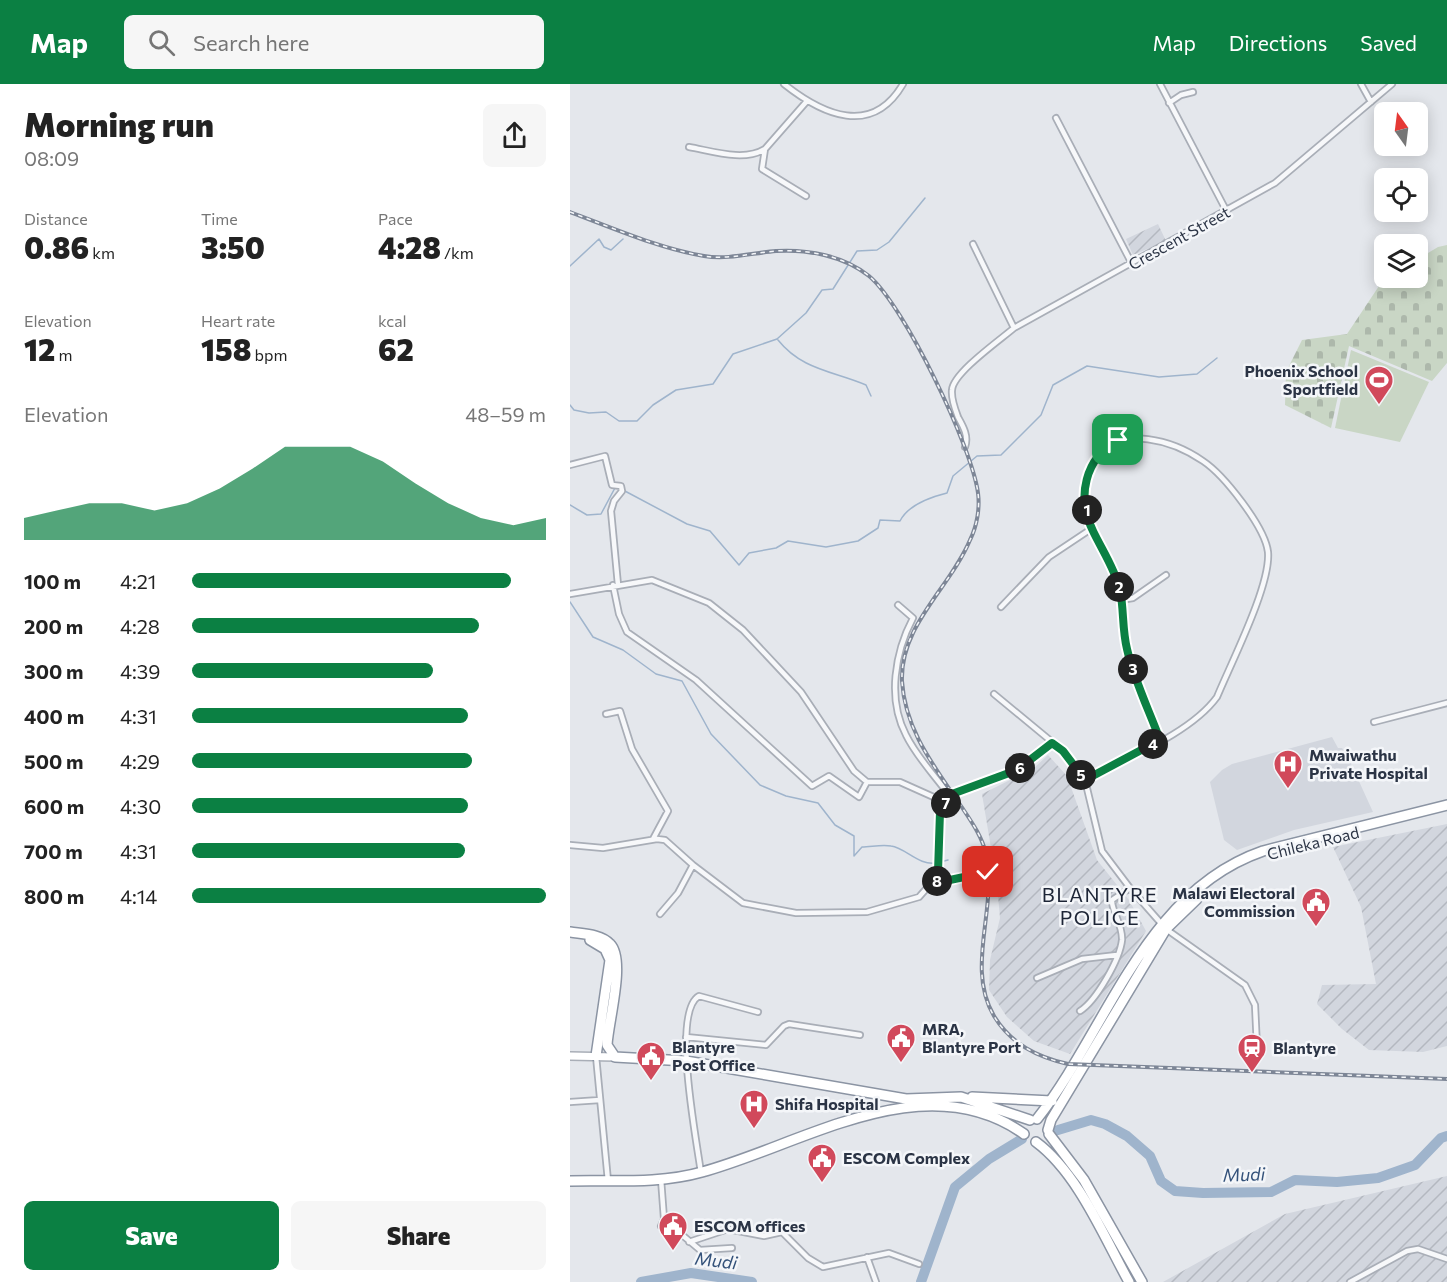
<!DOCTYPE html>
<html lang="en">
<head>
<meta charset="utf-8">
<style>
  body { margin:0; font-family:Commissioner,sans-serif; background:#f6f6f6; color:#222; height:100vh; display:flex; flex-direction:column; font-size:22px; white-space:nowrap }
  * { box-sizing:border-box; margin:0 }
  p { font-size:20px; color:#767676 }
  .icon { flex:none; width:33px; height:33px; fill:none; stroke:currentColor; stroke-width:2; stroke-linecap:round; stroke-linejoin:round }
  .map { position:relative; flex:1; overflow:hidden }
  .panel { display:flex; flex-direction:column; background:#fff; width:570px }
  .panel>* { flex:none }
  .needle { width:39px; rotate:346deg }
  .tools { position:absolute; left:804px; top:18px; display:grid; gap:12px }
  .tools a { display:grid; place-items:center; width:54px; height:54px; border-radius:9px; background:#fff; box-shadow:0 3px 15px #0003; font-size:30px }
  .pin { position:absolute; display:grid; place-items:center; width:51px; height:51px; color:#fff; margin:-26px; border-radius:12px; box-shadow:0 3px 9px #0006 }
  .km { position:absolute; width:30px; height:30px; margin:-15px; border-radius:50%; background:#222; color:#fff; font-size:16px; line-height:30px; text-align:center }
  .round { display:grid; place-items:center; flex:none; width:63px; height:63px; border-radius:9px; background:#f6f6f6 }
  .headline { display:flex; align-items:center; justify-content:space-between; height:102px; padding:0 24px }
  h1 { font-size:33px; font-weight:800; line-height:45px }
  .metrics { display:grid; grid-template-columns:repeat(3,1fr); gap:9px; height:102px; padding:6px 24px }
  .metrics div { display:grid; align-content:center }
  .metrics b { font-size:30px; font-weight:800 }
  .metrics small { font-size:16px; font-weight:400 }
  .metrics p { font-size:16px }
  .chart { height:168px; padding:12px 24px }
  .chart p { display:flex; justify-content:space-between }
  .chart svg { width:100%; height:108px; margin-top:6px; fill:#0b8043; opacity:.7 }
  .button { display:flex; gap:12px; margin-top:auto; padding:12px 24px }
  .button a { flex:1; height:69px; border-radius:9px; background:#0b8043; color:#fff; font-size:24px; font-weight:800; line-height:69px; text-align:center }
  .button a+a { background:#f6f6f6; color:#222 }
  ul { padding:0 24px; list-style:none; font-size:20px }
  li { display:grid; grid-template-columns:96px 72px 1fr; align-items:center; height:45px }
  li i { height:15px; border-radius:8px; background:#0b8043 }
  header { display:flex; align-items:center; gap:36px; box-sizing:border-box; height:84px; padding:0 30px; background:#0b8043; color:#fff }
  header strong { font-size:28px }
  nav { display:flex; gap:33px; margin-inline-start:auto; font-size:21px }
  .search { width:420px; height:54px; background:#f6f6f6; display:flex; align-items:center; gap:15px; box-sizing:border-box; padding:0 21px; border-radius:9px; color:#767676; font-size:22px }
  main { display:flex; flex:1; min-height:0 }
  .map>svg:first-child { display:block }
  .built { fill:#d2d6de }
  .industrial { fill:url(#industrial-furrows) }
  .cemetery { fill:url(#cemetery-stones) }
  .pitch { fill:#c9d6c5 }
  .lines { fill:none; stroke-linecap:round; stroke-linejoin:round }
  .stream { stroke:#9fb4cc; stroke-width:1.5 }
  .river { stroke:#9fb4cc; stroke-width:10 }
  .street-casing { stroke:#a9aeb7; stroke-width:8 }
  .secondary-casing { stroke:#a9aeb7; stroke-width:10 }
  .highway-casing { stroke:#8b94a3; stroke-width:12 }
  .street { stroke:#f7f8fa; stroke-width:4.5 }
  .secondary { stroke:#fff; stroke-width:7 }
  .highway { stroke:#fff; stroke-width:9 }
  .rail-casing { stroke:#7d8696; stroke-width:4 }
  .rail { stroke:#f4f6f9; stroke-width:1.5; stroke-dasharray:4.5; stroke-linecap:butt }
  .route-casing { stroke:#fff; stroke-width:12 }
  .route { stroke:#0b8043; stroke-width:8 }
  .labels { text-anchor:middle; stroke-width:5; stroke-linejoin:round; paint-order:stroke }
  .street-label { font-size:16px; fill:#2b3445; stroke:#f4f6f9 }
  .poi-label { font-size:16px; font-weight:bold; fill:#2b3445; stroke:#f4f6f9; text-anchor:start }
  .water-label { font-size:18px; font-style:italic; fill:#34527a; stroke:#f4f6f9 }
  .quarter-label { font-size:20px; letter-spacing:1.5px; fill:#1d2536; stroke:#f4f6f9 }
</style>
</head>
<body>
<header>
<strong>Map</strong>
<div class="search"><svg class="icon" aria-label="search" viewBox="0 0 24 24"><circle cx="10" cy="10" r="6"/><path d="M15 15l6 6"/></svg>Search here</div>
<nav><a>Map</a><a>Directions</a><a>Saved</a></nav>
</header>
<main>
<section class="panel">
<div class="headline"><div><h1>Morning run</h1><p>08:09</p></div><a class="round"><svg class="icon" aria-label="share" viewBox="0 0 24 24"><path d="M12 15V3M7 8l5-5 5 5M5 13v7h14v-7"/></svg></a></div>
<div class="metrics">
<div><p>Distance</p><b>0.86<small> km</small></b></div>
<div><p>Time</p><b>3:50</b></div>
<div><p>Pace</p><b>4:28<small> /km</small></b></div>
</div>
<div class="metrics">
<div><p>Elevation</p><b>12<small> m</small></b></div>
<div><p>Heart rate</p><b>158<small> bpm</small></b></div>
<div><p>kcal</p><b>62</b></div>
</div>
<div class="chart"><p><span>Elevation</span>48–59 m</p>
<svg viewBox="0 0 160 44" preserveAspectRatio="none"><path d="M0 44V35L10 32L20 29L30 29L40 32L50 29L60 23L70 15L80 6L90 6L100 6L110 12L120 21L130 29L140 35L150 38L160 35V44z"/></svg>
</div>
<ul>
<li><b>100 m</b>4:21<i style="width:90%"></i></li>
<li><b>200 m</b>4:28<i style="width:81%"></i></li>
<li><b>300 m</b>4:39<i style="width:68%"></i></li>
<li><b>400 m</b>4:31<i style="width:78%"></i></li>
<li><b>500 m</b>4:29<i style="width:79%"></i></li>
<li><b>600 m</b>4:30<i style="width:78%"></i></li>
<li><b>700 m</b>4:31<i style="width:77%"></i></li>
<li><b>800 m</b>4:14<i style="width:100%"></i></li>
</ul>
<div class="button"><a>Save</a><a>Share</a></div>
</section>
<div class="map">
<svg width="877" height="1198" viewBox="0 0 877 1198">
  <defs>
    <pattern id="industrial-furrows" width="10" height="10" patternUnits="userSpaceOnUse" patternTransform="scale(1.5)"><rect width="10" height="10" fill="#d2d6de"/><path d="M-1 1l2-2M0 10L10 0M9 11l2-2" fill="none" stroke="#b4b8c0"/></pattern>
    <pattern id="cemetery-stones" width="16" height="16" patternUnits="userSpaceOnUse" patternTransform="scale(1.5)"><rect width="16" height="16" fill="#c9d6c5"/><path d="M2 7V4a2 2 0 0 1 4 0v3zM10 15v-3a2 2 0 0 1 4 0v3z" fill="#adb8ab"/></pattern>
  </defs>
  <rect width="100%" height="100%" fill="#e4e7ec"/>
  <path class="built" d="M762,653L768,664H772L777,671L803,728L724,746L667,766L654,756L640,698L652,686L662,680Z"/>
  <path class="industrial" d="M588,140L596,157L563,171L556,155Z
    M478,671L497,692L527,776L559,816L576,847L500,970L464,957L437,933L419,906L420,876L430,834L427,800L412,710L464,684Z
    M877,740V962L853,968L799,966L772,945L747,920L752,901L806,900L791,823L763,763Z
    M877,1092V1198H593L715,1130Z"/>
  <path class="cemetery" d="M877,161V279L862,297L779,262L761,344L715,321L716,288L732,256L777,250L813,196L817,194H848V175L868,163Z"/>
  <path class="pitch" d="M781,266L859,298L830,358L765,344Z"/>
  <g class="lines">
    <path class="stream" d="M0,182L29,155L34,163L41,166L53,155
      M208,256C232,286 263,287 296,301L301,312
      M0,321L4,326L19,329L36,328L49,337H67L83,321L106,306L143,300L163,270L207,255L236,229L252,206L263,205L287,167L307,166L319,158L355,114
      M53,406L117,440L140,447L169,481L179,469L206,464L218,457L256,463L288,457L308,444L310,436L330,437C338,421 361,413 377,409L383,392L407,372L431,371L471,331L483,301L517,282L589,293L627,290L647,274
      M0,421L17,431L31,430L46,402
      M0,518L23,553L53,566L86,590L112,597L141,650L190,701L216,712L248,719L265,741L284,752V772L292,763C301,763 312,760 321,762C336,764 349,782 366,779
      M370,778L378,776
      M767,1098C795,1096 830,1097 853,1078C862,1070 867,1056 877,1049"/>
    <path class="river" d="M488,1046L521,1036L535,1040L557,1052L580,1072L591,1097L605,1107L633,1109L701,1108L725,1096L767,1098L808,1094L845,1081L871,1054L877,1052
      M71,1198L121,1189L182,1198
      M351,1198L385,1103L419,1075L452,1055"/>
    <g class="street-casing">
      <path id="street" d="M214,0C253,31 302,53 333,0
        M590,0L657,128
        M791,0L801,18
        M599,19L611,11L623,8
        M486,34L562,180
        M119,63C142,67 174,78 195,65L237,17
        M195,65L192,85L236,112
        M403,160L444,244
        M395,363C399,352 393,342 388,333C385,325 381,315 382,306C383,289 430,256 444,244L705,99L822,0
        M0,381L35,372L42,401L51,402L52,407L44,417L41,427L48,501
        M43,501L49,530L57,548L126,596L242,702L259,692L289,713L297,698
        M0,510L82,496L139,519L173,546L231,608L284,687L297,698H330L368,715L447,686L482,659
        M551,516L563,514L596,491
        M328,521L343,534C325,568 317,615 336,651C346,672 365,692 379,711
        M431,523L479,473L521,445
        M424,610L493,667L515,696L532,767L560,804L596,845L675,901L685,921L687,963
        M36,630L50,627L62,665L98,727L83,755
        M804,638L877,619
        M515,696C556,674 620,650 647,613C661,579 701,501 698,468C695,443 654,391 633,377C604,357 551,340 527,374C522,381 516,388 515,398C508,434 535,463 546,495C555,518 551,543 557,567C564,597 579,627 590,656
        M0,761L33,764L87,755L95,756L123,781
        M364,796L375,797L418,788
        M90,830L108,809L123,781L173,819L226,829L297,828L349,813L364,796L368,788L371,728L382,710
        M467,894L512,875L547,871
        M510,927C526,917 550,875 552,856C553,841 541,826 542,816L560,804
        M116,953L196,961L214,942L219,940L290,951
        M26,972L38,1097
        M0,1018L30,1016
        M131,1089C127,1058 101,928 129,912L188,928
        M91,1095L94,1135L91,1142L105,1145L130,1166L162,1164
        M119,1158L158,1145L194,1152L212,1148L238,1174L253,1183L319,1169L349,1180
        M297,1173L306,1198
        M780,1198L837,1167L848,1165L877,1175"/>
    </g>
    <g class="secondary-casing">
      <path id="secondary" d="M0,972L45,973"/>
    </g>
    <g class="highway-casing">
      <path id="highway" d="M0,848C13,850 31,850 40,860C56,876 38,938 37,961L45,973L116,977L336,1015L391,1013L460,1036
        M20,856L35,865L40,876L26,972
        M402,1013L482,1017
        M467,1035C538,945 574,808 693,767L877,721
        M478,1046L481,1036L596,845L627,815
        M479,1050L514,1096L572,1198
        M466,1058C508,1089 534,1153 559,1198
        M0,1097C43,1096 90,1100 132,1088C232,1061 354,979 454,1050"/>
    </g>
    <use href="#street" class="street"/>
    <use href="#secondary" class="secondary"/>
    <use href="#highway" class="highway"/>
    <g class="rail-casing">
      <path id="rail" d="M0,128C43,144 88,164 134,172C158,176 182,169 206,167C238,165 274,172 299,192C334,221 402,363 408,409C410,424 407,442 400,456C380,504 330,541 332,597C335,646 364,682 391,722C401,737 412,752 416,770C428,824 395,883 424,932C441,960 467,973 498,980L877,995"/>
    </g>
    <use href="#rail" class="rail"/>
  </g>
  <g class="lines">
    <g class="route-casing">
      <path id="route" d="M418,788L375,797L364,796L368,788L370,728L382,710L447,686L482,659L493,667L515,696L590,656C579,626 564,596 557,565C552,545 554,525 550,506C545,485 532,466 523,447C506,413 515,374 548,356"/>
    </g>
    <use href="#route" class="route"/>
  </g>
  <defs>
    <g id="stadium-pin" transform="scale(1.5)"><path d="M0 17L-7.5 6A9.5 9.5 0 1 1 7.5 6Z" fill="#d1495b" stroke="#f4f6f9"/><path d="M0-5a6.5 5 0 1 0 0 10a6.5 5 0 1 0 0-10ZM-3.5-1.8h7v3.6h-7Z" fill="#fff"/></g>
    <g id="hospital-pin" transform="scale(1.5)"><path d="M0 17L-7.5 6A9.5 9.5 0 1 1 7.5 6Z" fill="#d1495b" stroke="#f4f6f9"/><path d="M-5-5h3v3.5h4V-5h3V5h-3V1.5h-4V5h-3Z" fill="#fff"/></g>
    <g id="civic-pin" transform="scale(1.5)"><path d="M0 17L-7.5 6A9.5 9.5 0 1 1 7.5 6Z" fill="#d1495b" stroke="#f4f6f9"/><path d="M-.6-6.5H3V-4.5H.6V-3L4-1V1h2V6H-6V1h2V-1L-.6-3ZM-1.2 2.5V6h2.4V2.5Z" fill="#fff"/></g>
    <g id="station-pin" transform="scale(1.5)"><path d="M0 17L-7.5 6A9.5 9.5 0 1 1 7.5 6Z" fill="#d1495b" stroke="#f4f6f9"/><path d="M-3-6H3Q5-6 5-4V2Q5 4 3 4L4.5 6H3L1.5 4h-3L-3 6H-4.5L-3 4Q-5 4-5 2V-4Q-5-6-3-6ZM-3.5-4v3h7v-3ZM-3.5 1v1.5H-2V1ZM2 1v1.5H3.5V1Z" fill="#fff"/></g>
  </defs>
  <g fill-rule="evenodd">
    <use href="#stadium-pin" x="809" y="296"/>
    <use href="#hospital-pin" x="718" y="680"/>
    <use href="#civic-pin" x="746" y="818"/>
    <use href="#civic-pin" x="331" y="954"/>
    <use href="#station-pin" x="682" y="964"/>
    <use href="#civic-pin" x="81" y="972"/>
    <use href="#hospital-pin" x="184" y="1020"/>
    <use href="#civic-pin" x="252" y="1074"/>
    <use href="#civic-pin" x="103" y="1142"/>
  </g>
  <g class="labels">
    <g class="street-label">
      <text transform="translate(609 154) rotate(-29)" y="6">Crescent Street</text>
      <text transform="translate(743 759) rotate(-14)" y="6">Chileka Road</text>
    </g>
    <g class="poi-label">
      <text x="788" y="293" text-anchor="end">Phoenix School<tspan x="788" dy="18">Sportfield</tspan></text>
      <text x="739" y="677">Mwaiwathu<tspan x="739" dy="18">Private Hospital</tspan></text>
      <text x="725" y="815" text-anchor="end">Malawi Electoral<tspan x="725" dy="18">Commission</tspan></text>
      <text x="352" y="951">MRA,<tspan x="352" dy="18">Blantyre Port</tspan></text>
      <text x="102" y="969">Blantyre<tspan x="102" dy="18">Post Office</tspan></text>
      <text x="703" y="970">Blantyre</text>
      <text x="205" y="1026">Shifa Hospital</text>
      <text x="273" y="1080">ESCOM Complex</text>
      <text x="124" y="1148">ESCOM offices</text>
    </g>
    <g class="water-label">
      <text transform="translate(674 1091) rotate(-2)" y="6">Mudi</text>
      <text transform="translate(146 1177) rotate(7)" y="6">Mudi</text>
    </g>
    <g class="quarter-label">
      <text x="530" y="818">BLANTYRE<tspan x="530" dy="23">POLICE</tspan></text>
    </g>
  </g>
</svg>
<div class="tools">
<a><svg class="needle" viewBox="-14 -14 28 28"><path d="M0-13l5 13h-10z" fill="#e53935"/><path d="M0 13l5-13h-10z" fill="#767676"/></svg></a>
<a><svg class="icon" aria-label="locate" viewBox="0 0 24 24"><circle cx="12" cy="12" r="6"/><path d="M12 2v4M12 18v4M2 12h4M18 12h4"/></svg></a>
<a><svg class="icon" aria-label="layers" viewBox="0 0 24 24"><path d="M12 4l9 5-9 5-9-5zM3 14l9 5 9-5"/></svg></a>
</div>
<div class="pin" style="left:548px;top:356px;background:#1e9e55"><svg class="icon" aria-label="arrive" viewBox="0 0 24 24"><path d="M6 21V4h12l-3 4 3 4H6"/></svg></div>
<div class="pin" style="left:418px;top:788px;background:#d93025"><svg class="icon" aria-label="check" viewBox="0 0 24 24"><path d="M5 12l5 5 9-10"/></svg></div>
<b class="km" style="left:517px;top:426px">1</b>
<b class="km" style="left:549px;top:503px">2</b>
<b class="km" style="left:563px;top:585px">3</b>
<b class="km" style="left:583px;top:660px">4</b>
<b class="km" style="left:511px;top:691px">5</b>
<b class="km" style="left:450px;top:684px">6</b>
<b class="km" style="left:376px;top:719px">7</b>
<b class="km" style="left:367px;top:797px">8</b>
</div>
</main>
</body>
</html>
